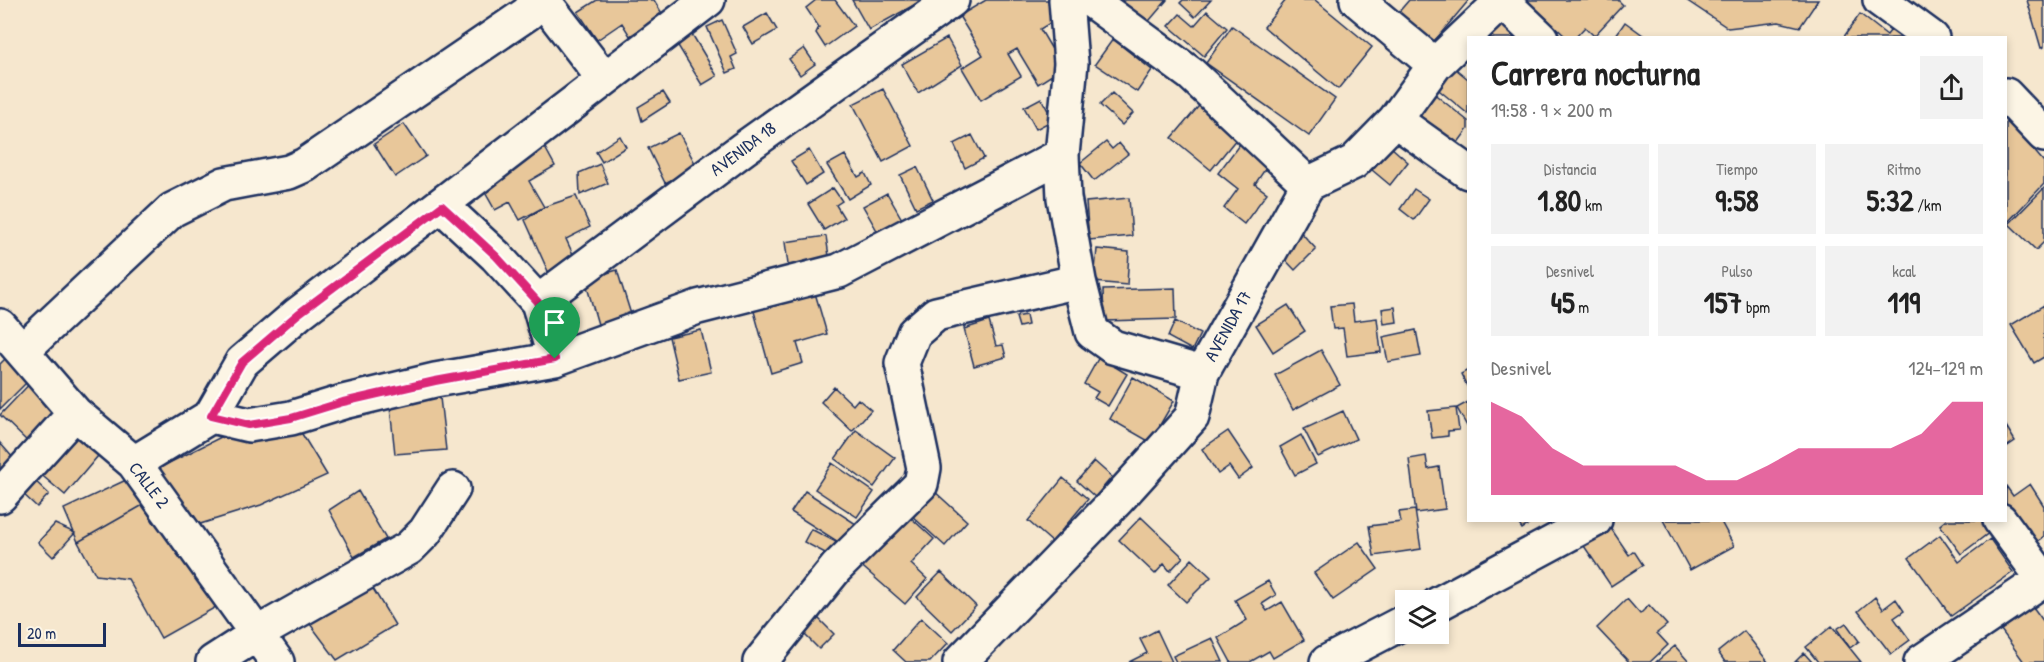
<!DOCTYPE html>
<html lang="es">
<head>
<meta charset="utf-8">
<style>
  body { margin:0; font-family:"Patrick Hand",sans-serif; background:#f2f2f2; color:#222; height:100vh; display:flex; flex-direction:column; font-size:22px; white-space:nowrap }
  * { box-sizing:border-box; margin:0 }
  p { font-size:20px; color:#767676 }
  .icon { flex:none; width:33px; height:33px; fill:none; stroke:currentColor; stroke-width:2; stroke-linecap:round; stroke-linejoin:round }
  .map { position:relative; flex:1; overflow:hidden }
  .drawer { position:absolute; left:1467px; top:36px; width:540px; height:486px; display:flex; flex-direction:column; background:#fff; border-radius:0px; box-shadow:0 3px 9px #0003 }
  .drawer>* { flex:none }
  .fabs { position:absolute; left:1395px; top:590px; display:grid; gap:12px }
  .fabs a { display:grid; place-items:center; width:54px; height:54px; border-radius:0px; background:#fff; box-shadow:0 3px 9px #0003; font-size:30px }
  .scale { position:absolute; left:18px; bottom:15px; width:88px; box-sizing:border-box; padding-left:6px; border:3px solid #1b2f5e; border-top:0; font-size:16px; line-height:21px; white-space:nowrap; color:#1b2f5e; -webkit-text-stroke:4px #fcf5e5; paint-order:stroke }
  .pin { position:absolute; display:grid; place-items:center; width:51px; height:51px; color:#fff; margin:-62px -26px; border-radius:50% 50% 50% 0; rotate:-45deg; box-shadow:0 0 6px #0007 }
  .pin .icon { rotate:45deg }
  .round { display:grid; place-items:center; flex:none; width:63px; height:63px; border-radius:0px; background:#f2f2f2 }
  .overview { display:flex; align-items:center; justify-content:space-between; height:102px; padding:0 24px }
  h1 { font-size:33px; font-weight:800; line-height:45px }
  .stats { display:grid; grid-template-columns:repeat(3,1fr); gap:9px; height:102px; padding:6px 24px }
  .stats div { display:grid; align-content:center; border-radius:0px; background:#f2f2f2; text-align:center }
  .stats b { font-size:30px; font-weight:800 }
  .stats small { font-size:16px; font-weight:400 }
  .stats p { font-size:16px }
  .chart { height:168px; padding:12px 24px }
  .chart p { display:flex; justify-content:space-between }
  .chart svg { width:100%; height:108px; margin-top:6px; fill:#db2777; opacity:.7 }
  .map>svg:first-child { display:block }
  .building { fill:#e8c79a; stroke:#1b2f5e; stroke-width:1.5 }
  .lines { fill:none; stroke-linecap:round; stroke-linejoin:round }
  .minor-casing { stroke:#1b2f5e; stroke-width:38 }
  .minor { stroke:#fcf5e5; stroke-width:33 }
  .route-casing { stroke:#fff; stroke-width:12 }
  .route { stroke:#db2777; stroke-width:8 }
  .labels { text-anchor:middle; stroke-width:4.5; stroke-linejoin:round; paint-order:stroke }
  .street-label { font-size:18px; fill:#1b2f5e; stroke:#fcf5e5 }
</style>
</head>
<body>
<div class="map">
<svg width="2044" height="662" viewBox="0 0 2044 662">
  <rect width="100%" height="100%" fill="#f6e7ce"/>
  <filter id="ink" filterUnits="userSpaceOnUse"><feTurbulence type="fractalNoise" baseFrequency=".0167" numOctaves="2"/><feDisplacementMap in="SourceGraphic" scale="12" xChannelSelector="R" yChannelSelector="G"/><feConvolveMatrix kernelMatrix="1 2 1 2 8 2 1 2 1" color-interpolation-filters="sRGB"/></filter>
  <g filter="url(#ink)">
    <path class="building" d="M597,0H654L663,15L630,36L622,23L597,40L578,12Z
      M816,0H835L854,26L825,47L816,33L819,27L806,8Z
      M852,0H923L869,30Z
      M986,0H1049L1060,17L1040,29L1063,68L1038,84L1017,49L1008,54L1021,76L981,100L962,68L983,55L959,16Z
      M1122,0H1167L1144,27L1120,7Z
      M1183,0H1211L1195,17L1180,3Z
      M1286,0H1315L1372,47L1338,89L1264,27Z
      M1409,0H1469L1426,51L1391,21Z
      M1527,0H1618L1623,5L1594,36L1585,27L1575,38H1567Z
      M1686,0H1818L1800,27L1779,22L1728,28Z
      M2027,0H2044V47L2041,48Z
      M1505,10L1530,38H1476Z
      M1207,11L1227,28L1204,56L1169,26L1180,14L1194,26Z
      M767,13L777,30L753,44L743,27Z
      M1860,14L1887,35L1893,27L1908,38H1843Z
      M722,20L737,54L731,57L736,69L727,73L707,27Z
      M1625,22L1647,38H1614Z
      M1232,26L1335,99L1309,136L1206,63Z
      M692,34L717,76L702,85L677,44Z
      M947,38L962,65L918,93L902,64Z
      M1113,39L1152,70L1137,92L1095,64Z
      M804,48L815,64L800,75L789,59Z
      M1446,61L1468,79V114L1429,82Z
      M1427,88L1468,121V129L1454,148L1408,112Z
      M883,89L913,146L883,162L853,104Z
      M663,92L670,103L642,121L638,107Z
      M1112,93L1133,113L1122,125L1100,105Z
      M1041,98L1053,120L1036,129L1024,107Z
      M1203,101L1241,133L1211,170L1172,138Z
      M2006,118L2044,162V184L2006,224Z
      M404,124L426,156L395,177L374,144Z
      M679,133L697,167L665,183L648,148Z
      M972,135L984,158L965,168L954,144Z
      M620,136L626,147L602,162L596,152Z
      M1242,141L1270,162L1255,184L1267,193L1244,224L1224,208L1238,189L1218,173Z
      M1106,142L1112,149L1119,143L1128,154L1094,181L1080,163Z
      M543,144L555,166L529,181L544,207L520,220L510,202L495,210L478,180Z
      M1391,147L1408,162L1390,185L1372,170Z
      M809,150L823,174L806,185L791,161Z
      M845,155L858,177L865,173L871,185L848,199L827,165Z
      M600,164L608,183L580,195L579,173Z
      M917,167L933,200L916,208L900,175Z
      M833,188L842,201L836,205L844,218L824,230L808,204Z
      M2044,188V242L2036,250L2009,224Z
      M1414,189L1429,199L1414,220L1400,209Z
      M887,193L903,221L879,234L863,206Z
      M576,196L590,227L566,239L578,265L551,278L525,220L544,207Z
      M1129,198L1132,236L1089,240L1086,202Z
      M1297,228L1316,249L1295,270L1275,249Z
      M826,236L830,263L789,272L785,242Z
      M1097,249L1129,252L1127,285L1094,282Z
      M617,270L635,327L602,338L585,280Z
      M813,286L827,334L797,343L803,363L771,373L752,304Z
      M1175,288L1176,319L1104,321L1103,290Z
      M1352,304L1354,321L1377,318L1381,352L1347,356L1343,328L1333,329L1330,306Z
      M1288,305L1305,331L1273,352L1256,325Z
      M2044,305V357L2034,363L2011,325Z
      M1395,307L1397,322L1384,324L1382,309Z
      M1026,315L1028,325L1019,327L1016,317Z
      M989,321L996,346L1003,345L1006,357L974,366L964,329Z
      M1175,321L1200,334L1192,350L1168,337Z
      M701,330L711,372L679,379L669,337Z
      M1416,330L1421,356L1388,362L1383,337Z
      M15,349L37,372L0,409V364Z
      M1321,350L1340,385L1293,410L1275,375Z
      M1099,357L1127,374L1108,406L1094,398L1098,392L1084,384Z
      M1468,370V388L1461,374Z
      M37,376L66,404L29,443L0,415Z
      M1133,377L1174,401L1150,442L1110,419Z
      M834,387L853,405L858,399L871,410L852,431L821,402Z
      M439,389L446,450L395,454L389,398Z
      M1468,402V428L1457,408Z
      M1456,408L1459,430L1448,431V436L1432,438L1428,411Z
      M1343,411L1356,439L1318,457L1304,429Z
      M296,424L327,475L261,505L197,525L159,468L221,437Z
      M2006,426L2015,441L2006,447Z
      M75,427L103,450L65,495L38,472Z
      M856,430L895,458L874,487L835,459Z
      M1228,431L1253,468L1238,479L1229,466L1218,474L1202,449Z
      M1301,435L1316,464L1295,475L1280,447Z
      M0,443L14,459L0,472Z
      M1426,456L1428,469L1439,467L1445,509L1416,513L1409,459Z
      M1094,461L1112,477L1095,497L1077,481Z
      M832,463L874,492L857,517L815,489Z
      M1063,478L1088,499L1052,542L1028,521Z
      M33,479L49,494L37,507L21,492Z
      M126,480L143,505L78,542L64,509Z
      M2030,484L2044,506V537L2029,547L2006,513V486L2013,496Z
      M933,490L967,521L945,546L911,515Z
      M358,491L386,539L354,557L329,510Z
      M805,491L856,524L843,545L791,512Z
      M143,505L154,523L165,517L216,607L161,638L128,579L96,575L78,542Z
      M1415,510L1421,549L1374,556L1369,526L1401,522L1399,512Z
      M909,516L934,539L911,564L927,579L905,604L857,562L879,537L886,543Z
      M1141,517L1183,557L1170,571L1164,564L1155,574L1119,540Z
      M1516,520H1536L1522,529Z
      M1663,520H1720L1734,546L1690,570Z
      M1946,520H1981L1990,532L1961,554L1940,525Z
      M55,524L75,533L53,557L38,542Z
      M1610,527L1629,555L1634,551L1643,565L1611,586L1584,546Z
      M811,529L836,542L829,555L804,542Z
      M1940,535L1959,562L1990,539L2013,572L1951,616L1909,558Z
      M1359,542L1378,569L1333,600L1314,573Z
      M1192,559L1211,577L1186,602L1168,585Z
      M941,572L976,606L952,631L917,597Z
      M366,577L395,625L337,660L304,616Z
      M1268,581L1276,595L1262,604L1267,611L1282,602L1304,640L1273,658L1269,651L1250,662H1231L1218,638L1247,620L1235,600Z
      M1875,597L1883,609L1896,599L1904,611L1894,618L1910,640L1891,654L1858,611Z
      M1627,599L1640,614L1649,605L1667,625L1657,633L1668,645L1650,662H1629L1597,628Z
      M2033,607L2044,622V662H2024L2001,630Z
      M814,614L834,634L819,649L799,629Z
      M921,618L948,643L930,662H906L893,650Z
      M1846,623L1859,641L1850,648L1837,629Z
      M1832,626L1861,662H1818L1806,647Z
      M1157,630L1172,662H1129L1147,653L1140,639Z
      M1744,631L1768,662H1725L1718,652Z
      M1212,638L1223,662H1176L1173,656Z
      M1675,646L1689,662H1656Z
      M1804,653L1812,662H1795Z"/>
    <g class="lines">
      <g class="minor-casing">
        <path id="minor" d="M543,0L604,79
          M1066,0L1071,63L1062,155L1064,198L1079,281L1092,332L1113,347L1202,373
          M1090,0L1191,74L1308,184
          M1357,0L1435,65
          M1880,0L1932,38
          M1502,1L1541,38
          M2006,95L2044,135
          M1395,120L1468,172
          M442,206L496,256L538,302L555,359
          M538,302L743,149L952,0
          M0,326L75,413L134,463L277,662
          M22,351L172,210L224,184L289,172L305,165L528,13L537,0
          M211,416L249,425L291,418L343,402L435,380L555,359L698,307L839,271L1062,155
          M134,463L211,416L242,362L298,314L708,0
          M0,496L75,413
          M2000,520L2044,580
          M1438,604L1595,520
          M213,662L258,633L409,548L425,532L453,489
          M760,662L836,568L921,484L924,468L902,363L914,333L936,314L1079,281
          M960,662L1118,499L1192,417L1202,373L1308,184L1354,162L1395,120L1435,65L1503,0
          M1327,662L1406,621
          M1921,662L2044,579"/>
      </g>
      <use href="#minor" class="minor"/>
    </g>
  </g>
  <g class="lines" filter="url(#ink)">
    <g class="route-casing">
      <path id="route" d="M442,206L496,256L538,302L555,359L435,381L343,402L291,418L249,425L211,416L242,362L298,314Z"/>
    </g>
    <use href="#route" class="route"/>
  </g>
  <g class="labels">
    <g class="street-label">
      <text transform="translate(743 149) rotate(-37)" y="6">AVENIDA 18</text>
      <text transform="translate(1228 326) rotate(-61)" y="6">AVENIDA 17</text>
      <text transform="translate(149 485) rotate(52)" y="6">CALLE 2</text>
    </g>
  </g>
</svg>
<div class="fabs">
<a><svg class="icon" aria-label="layers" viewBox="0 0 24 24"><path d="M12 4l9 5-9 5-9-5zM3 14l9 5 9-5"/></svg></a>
</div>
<div class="scale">20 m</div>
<div class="pin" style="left:555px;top:359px;background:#1e9e55"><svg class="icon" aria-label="arrive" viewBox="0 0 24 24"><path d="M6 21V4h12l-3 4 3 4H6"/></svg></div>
<section class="drawer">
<div class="overview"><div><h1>Carrera nocturna</h1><p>19:58 · 9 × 200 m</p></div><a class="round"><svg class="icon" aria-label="share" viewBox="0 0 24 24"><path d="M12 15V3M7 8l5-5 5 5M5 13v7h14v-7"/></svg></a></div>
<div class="stats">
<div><p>Distancia</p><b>1.80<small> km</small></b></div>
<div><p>Tiempo</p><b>9:58</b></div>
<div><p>Ritmo</p><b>5:32<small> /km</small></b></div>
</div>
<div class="stats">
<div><p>Desnivel</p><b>45<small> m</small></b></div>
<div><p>Pulso</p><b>157<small> bpm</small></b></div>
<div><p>kcal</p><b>119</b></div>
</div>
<div class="chart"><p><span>Desnivel</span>124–129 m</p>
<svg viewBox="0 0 160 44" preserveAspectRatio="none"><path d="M0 44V6L10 12L20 25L30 32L40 32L50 32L60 32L70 38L80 38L90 32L100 25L110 25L120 25L130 25L140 19L150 6L160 6V44z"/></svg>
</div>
</section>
</div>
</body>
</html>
